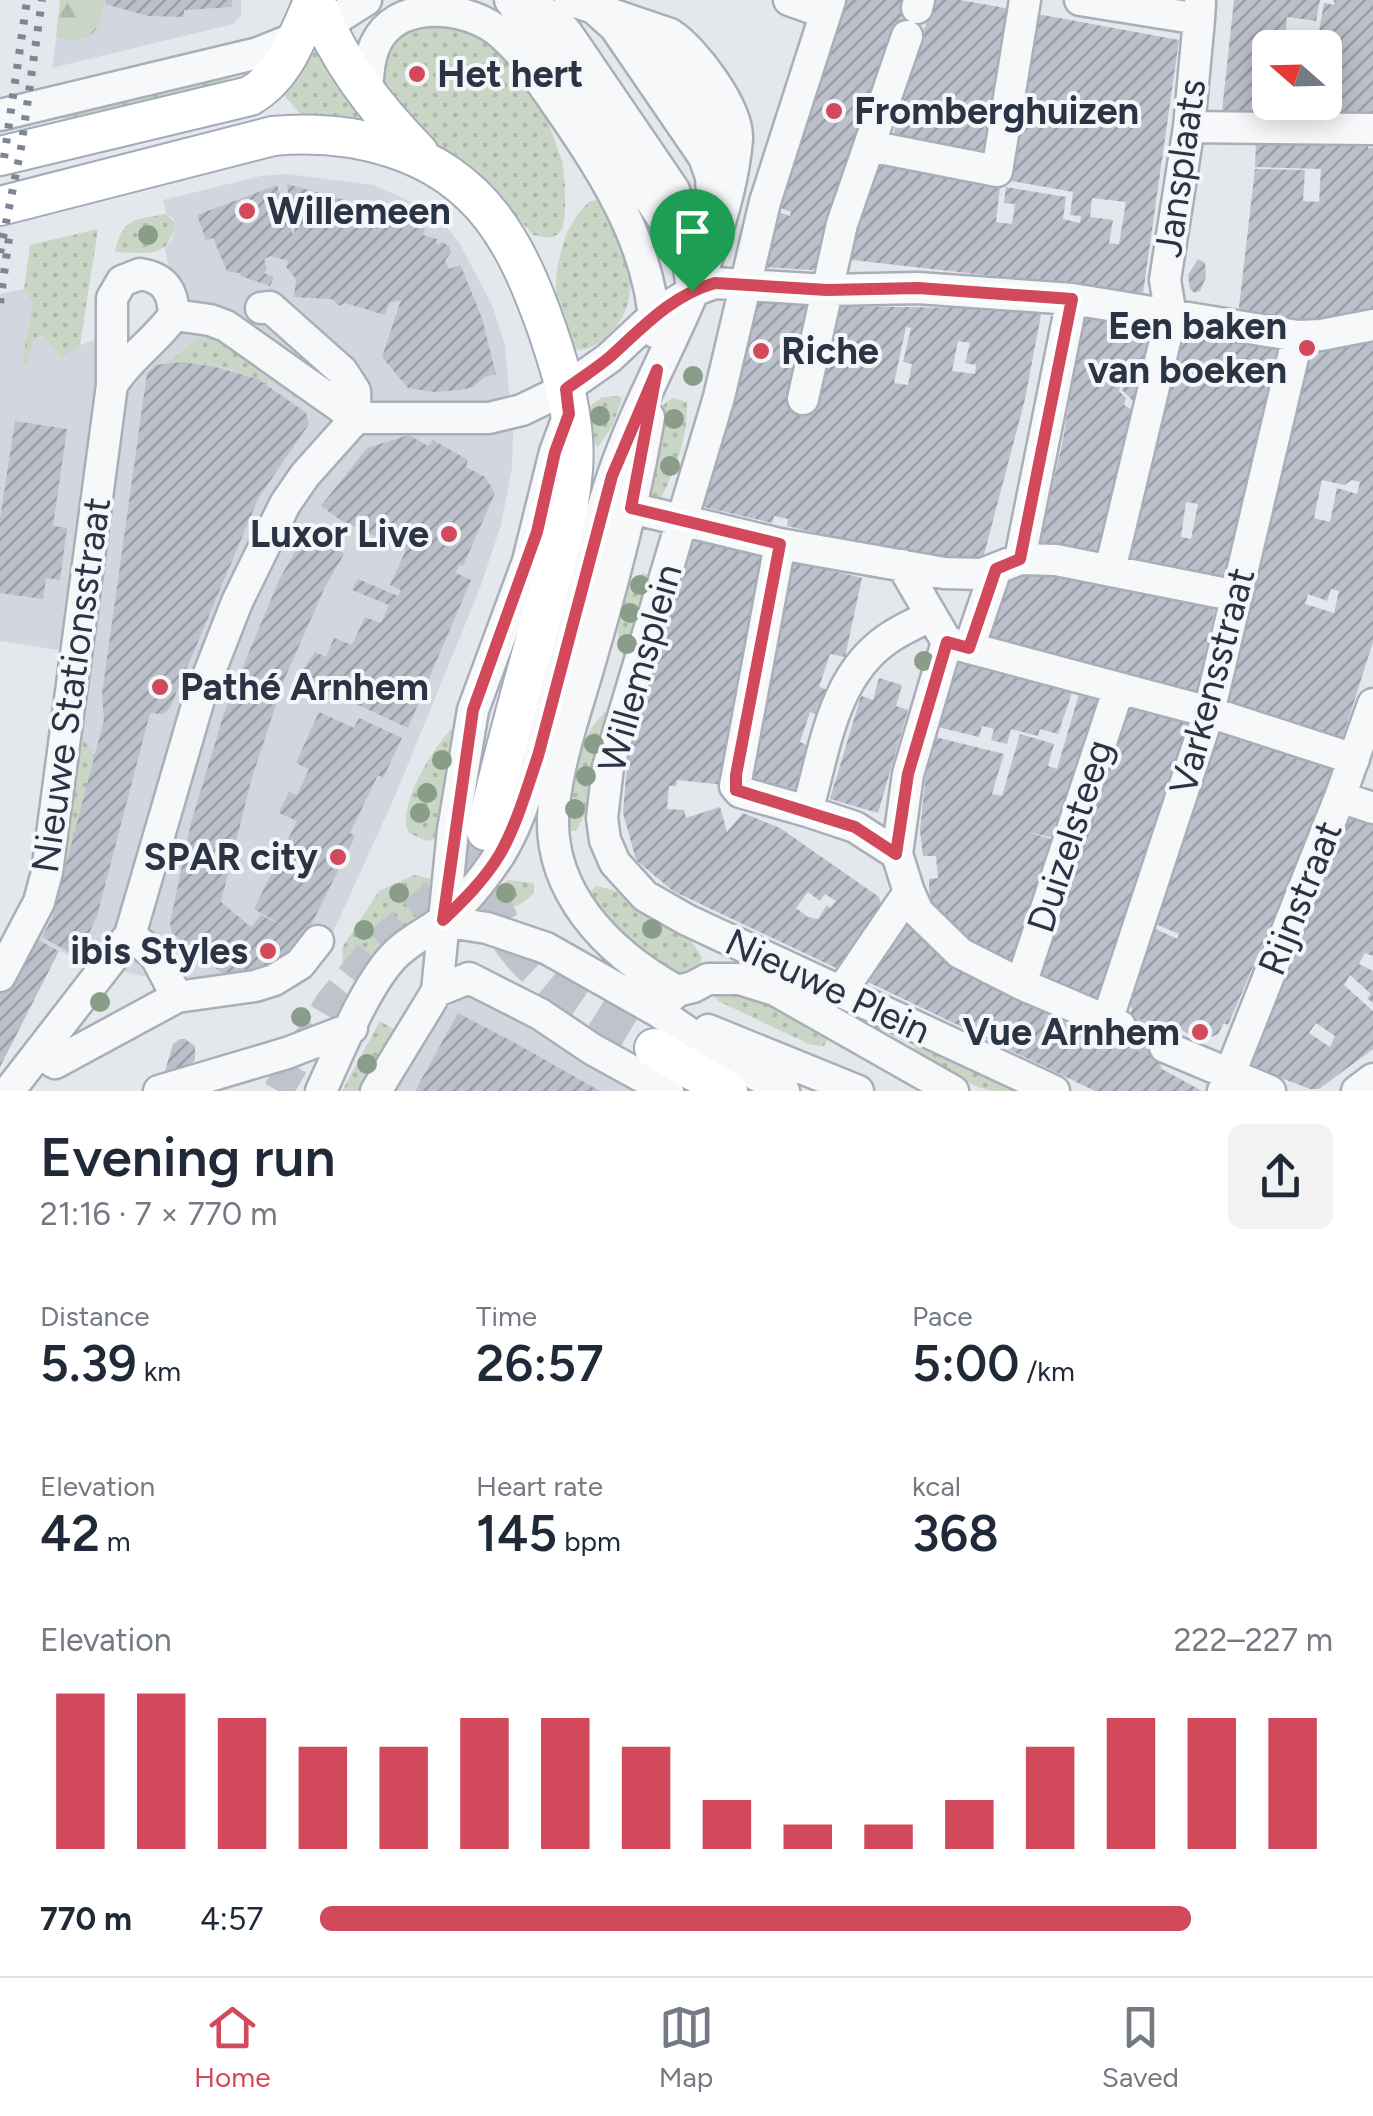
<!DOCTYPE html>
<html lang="en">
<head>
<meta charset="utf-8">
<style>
  body { margin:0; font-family:Figtree,sans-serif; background:#f2f2f3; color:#1f2937; height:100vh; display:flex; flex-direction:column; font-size:38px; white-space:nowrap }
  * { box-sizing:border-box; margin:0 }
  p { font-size:32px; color:#747a83 }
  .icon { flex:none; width:55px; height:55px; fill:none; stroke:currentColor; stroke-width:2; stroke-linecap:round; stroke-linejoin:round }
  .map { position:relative; height:1091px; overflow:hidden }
  .sheet { display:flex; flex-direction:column; background:#fff; flex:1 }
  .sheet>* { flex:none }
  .needle { width:65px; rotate:290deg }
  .fabs { position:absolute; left:1252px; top:30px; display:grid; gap:20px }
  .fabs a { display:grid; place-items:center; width:90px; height:90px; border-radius:15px; background:#fff; box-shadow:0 5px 25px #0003; font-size:50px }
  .pin { position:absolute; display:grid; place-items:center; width:85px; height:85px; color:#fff; margin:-102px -42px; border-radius:50% 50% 50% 0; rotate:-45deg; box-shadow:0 0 10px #0007 }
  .pin .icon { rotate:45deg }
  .round { display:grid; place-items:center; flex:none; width:105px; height:105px; border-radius:15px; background:#f2f2f3 }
  .overview { display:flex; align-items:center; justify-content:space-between; height:170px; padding:0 40px }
  h1 { font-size:55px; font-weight:600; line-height:75px }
  .metrics { display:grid; grid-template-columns:repeat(3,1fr); gap:15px; height:170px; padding:10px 40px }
  .metrics div { display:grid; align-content:center }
  .metrics b { font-size:50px; font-weight:600 }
  .metrics small { font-size:28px; font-weight:400 }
  .metrics p { font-size:28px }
  .chart { height:280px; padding:20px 40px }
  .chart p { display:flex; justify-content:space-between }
  .chart svg { width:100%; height:180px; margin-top:10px; stroke:#d1495b; stroke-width:6 }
  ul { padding:0 40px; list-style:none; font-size:32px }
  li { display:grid; grid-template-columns:160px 120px 1fr; align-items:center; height:75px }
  li i { height:25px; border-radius:12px; background:#d1495b }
  .tab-bar { display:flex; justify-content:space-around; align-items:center; height:140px; border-top:2px solid #e0e1e3; background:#fff; font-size:28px; color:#747a83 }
  .tab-bar a { display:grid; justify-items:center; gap:5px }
  .tab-bar .on { color:#d1495b }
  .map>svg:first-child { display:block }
  .built { fill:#d2d6de }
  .grass { fill:url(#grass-dots) }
  .forest { fill:url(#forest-firs) }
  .building { fill:url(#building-hatch); fill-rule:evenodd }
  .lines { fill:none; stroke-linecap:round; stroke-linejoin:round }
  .minor-tunnel { stroke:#bfc3cb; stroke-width:30; stroke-dasharray:30 15; stroke-linecap:butt }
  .major-tunnel { stroke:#bfc3cb; stroke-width:38; stroke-dasharray:38 19; stroke-linecap:butt }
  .minor-casing { stroke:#a9aeb7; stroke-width:35 }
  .major-casing { stroke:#a3abb8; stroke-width:42 }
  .minor { stroke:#f7f8fa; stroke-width:30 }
  .major { stroke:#fff; stroke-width:38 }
  .rail { stroke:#7d8696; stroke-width:8; stroke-dasharray:5 10; stroke-linecap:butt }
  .tree { fill:#899d89 }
  .route-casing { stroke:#fff; stroke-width:20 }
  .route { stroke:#d1495b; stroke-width:12 }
  .poi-dot { fill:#d1495b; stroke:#f4f6f9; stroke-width:4 }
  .labels { text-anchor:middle; stroke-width:8; stroke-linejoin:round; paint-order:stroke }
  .poi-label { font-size:38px; font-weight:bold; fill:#2b3445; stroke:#f4f6f9; text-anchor:start }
  .street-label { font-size:38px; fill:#2b3445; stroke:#f4f6f9 }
</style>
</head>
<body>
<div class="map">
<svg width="1373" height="1091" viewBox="0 0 1373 1091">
  <defs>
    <pattern id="grass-dots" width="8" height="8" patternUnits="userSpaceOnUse" patternTransform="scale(2.5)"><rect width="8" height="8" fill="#c9d6c5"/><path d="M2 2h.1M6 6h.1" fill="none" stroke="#adb8ab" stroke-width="1.8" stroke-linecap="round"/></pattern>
    <pattern id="forest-firs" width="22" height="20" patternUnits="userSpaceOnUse" patternTransform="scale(2.5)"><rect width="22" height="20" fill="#c9d6c5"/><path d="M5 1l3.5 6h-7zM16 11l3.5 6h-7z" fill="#adb8ab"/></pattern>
    <pattern id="building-hatch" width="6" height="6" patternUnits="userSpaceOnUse" patternTransform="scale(2.5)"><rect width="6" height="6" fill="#bbc0ca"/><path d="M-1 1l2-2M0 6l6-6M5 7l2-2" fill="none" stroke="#989da6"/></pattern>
  </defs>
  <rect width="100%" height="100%" fill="#e4e7ec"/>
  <path class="built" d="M62,0H241V15L233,24L52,68Z
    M287,174L374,185L424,208L444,224L460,244L493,307L505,346L513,435L512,467L501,525L480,588L395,796L329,941L211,991L84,963L35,938L125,387L130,373L170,343L181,331L165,248L173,238L174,219L166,214L163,200L261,176Z
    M24,289L33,303L23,363H27L34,340L42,334L61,358L80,345L104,337L65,651L0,641V294Z
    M472,998H484L646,1091H391L439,1014L459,999Z"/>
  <path class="grass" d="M449,22L505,48L545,114L562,161L565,185V215L562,229L557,235L550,238L533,235L490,186L433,141L382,86L384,50L406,28Z
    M318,43L370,122L306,121L284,95L298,76L305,49Z
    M227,75L233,92L64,123L62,113Z
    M601,200L608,204C622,246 648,292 612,331C602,341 593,349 579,350L573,348C568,336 560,323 558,311C551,275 562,225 590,201Z
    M166,214L175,223C169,261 146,252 115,252C122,217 135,220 166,214Z
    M98,229L80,345L61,358L42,334L34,340L27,363H22L33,303L24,290L30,245Z
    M217,335L310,401L308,405L270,381L265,385C240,366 197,360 166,364L198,338Z
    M619,396L622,399L612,427L598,447L590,441L588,408L602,397Z
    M673,398L687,402C688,438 675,471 659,502L650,503L646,492L660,413L664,404Z
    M644,573L651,578L627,659L624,658C613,635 614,582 644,573Z
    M605,712L609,713L590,805L576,831H571L567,826C570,789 575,739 605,712Z
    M455,725L460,726L444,836L427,841L409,833C395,806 435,745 455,725Z
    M77,729L101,766L60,918L50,903Z
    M414,875L437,880V900L393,935L361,966L355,968L343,964L342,948L379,891Z
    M508,880L534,883V893C522,907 497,918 487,896Z
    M596,886C633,892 685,923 702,958L699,967L681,975C642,960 611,929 589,893Z
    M723,989L760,998L829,1037L824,1046L811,1045L718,1001L712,991Z
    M380,1021L395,1030L362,1091H342Z
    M917,1040L1034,1091H992L975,1086L915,1051L914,1045Z"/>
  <path class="forest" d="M60,0H104C99,35 93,43 56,38Z"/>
  <path class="building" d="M106,0H232V7L184,10V17L148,16L105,4Z
    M839,0H908L837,192L816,267L812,270L760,267L772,210L790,216L791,212L772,205Z
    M935,0H960L1016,10L989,157L893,139L899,96Z
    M1234,0H1320L1316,21L1287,17L1284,48H1270V102H1325V48H1316L1324,3L1334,5V0H1373V115L1221,120Z
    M1032,13L1179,40L1143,293L844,259L871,163L1000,187L996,222L1012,224L1015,204L1004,203L1006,187L1066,197L1063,219L1080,223L1081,216L1070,215L1073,192L1006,180ZM1092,198L1126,202L1119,244L1109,243L1113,220L1090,217Z
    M1256,138L1368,143V148H1373V309L1358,314L1301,320L1244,314L1239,307L1255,169L1305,170L1303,201L1319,202L1321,169L1255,167Z
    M287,184L417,220L425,228L423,235L437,239V245L442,242L449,246L451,252L445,261L449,269L460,265L462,269L482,318L496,374L485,377L473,387L460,390L435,392L408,388L382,357L401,300L389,303L385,315L345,303L339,306L332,299L294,297L296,279L286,267L288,261L271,256L264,259L267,268L264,273L274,277L270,286L241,276L239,273L227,271L213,238L206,240L197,215L277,185L293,235L301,210L290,206Z
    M1198,259L1205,263L1206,277L1200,291L1195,293L1190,289L1188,275Z
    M750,302L817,306L788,401L809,407L828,306L1037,309L1041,315L1025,399L980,570L787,526L788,519L774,516L772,523L700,506ZM906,327L911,328L903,362L912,364L908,385L894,383ZM958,341L970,343L965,363L976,365L975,374L952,371Z
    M1084,314L1161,328L1141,409L1122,390L1128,365L1123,366L1119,391L1126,398L1124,405L1143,416L1108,559L1038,547L1062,445Z
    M1171,330L1280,350L1228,578L1223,581L1119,561ZM1186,502L1198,504L1191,539L1181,537Z
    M1373,343V642L1339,749L1218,711L1302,386L1307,348ZM1322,480L1344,485L1352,480L1360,482L1357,494L1337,488L1330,522L1314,518ZM1331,589L1339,591L1334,613L1305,604L1308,594L1327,601Z
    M182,362L212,366L258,379L306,413L309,424L259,497L170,708L163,714L150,713L97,916L78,957L42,937L52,918L104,720L102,694L147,373L156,365Z
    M15,421L67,429L53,526L67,528L60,580L46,578L43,599L0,593V519Z
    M409,435L428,446L433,440L468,460L466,467L485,477L495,493L463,566L459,565L456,573L471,580L408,728L298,677L315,652L326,657L334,638L352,645L365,617L381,623L389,605L352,590L358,579L398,596L401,590L390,585L406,550L342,521L321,506L367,448Z
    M308,529L344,554L325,587L284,680L251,781L221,902L251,927L261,915L284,926L254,909L297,821L279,813L289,792L297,795L309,769L296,763L319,712L354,728L359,718L402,738L383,778L378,775L350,833L355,836L350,847L306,935L304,934L291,953L268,968L227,977L172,933L170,923L191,823L225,710L279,580Z
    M695,538L771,556L725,785L677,780L676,786H669L667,809L684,810L686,818L720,807L727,832L743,813L780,828L879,897L881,903L838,969L673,891L636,860L623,813L627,765L685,557L689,558ZM808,892L820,901L825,894L836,901L830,908L827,905L818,919L808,917L796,908Z
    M785,559L862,578L845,657L830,654L819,687L834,692L825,718L810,712L800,742L815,749L803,791L777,785L774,796L756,790L759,780L749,777Z
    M1057,569L1216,604L1196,695L976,641L1002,577Z
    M958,657L1074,686L1058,734L1040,729L1038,736L1011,729L1007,744L991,740L994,729L982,726L979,737L938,727Z
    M879,678L902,685L896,706L908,710L878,813L830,799L861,696L873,700Z
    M1081,687L1106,694L1059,839L1027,832L1058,841L1018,967L978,952L939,911H930L929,879L938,878L936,856H923L920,830L926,773L935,737L1004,754L992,794L1002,796L1020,734L1054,744L1048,766L1057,769Z
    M1120,702L1196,721L1100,1001L1041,976L1037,963Z
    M1216,721L1337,758L1287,887L1228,1025L1224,1023L1218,1034L1205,1040L1178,1029L1163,1036L1156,1054L1162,1069L1202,1091H1095L864,980L907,922L950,964L987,984L1107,1043L1120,1039L1132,1009L1125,996L1150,926L1177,939L1179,934L1151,922Z
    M1354,806L1373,812V956L1365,953L1359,964L1373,971V1003L1367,998L1371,994L1350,975L1344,985L1373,1011V1049L1319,1089H1310L1247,1065L1272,993L1327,878ZM1316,1023L1335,1036L1330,1047L1309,1033Z
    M9,924L59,951L0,1067V940Z
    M458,1013L517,1044L600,1091H415Z
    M180,1039H185L195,1046V1060L189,1066L165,1071L173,1044Z"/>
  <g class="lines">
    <path class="minor-tunnel" d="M1120,1026L1165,1047
      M278,1091L329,1004L377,945L483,852"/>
    <path class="major-tunnel" d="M486,831C471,950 566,996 654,1048"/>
    <g class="minor-casing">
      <path id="minor" d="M510,0L606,134L669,228L676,246
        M525,0L555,19L567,33L674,190L681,214L692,288
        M789,0L826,13
        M830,0L765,202L719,397L608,767L602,818L605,840L615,863L645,896L687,920L1054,1091
        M1080,0L1199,19L1200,3
        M917,8L919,0
        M596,10L615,27L704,157L711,177L713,211
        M639,25L650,37L723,143L729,166
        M367,97C368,79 368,59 376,43C396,2 455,5 489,25C503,33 513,45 524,57C580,140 651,226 655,332
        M0,115L258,53L325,26L366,0
        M1189,127L1373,129
        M869,146L997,171L1025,0
        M140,274C165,278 173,291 174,315C156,341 129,357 112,385V298L122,281Z
        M261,308L270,307L342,371L355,391L356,418
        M174,315L210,320L226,326L356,418
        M803,399L842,224L907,36
        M649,417C636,495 616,572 594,648C580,699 560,752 554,804C544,890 608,953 677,991
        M631,508L780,544L944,573L982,574L1020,559L1056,560L1237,596
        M780,544L735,786L740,792L807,811
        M1020,559L1072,299
        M902,565L947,642L908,774L897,854L909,892L918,912L960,953L1021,984L1120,1026
        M1110,570L1171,316L1165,280L1189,127L1199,19
        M947,642L1209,712L1354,759
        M969,648L996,569
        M1340,797L1373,808
        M897,854L855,827L807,811C825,750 832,676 889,638C902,629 917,623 931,615
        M443,921L487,928L546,948L659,1012L713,1050L784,1091
        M130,935L155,955L177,997
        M0,976L39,902L47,872L112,385
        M1021,984L1119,688
        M437,991L453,830L473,710L528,561L555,452L568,417
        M841,992L909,892
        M662,1005L677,991L693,987L708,979H739L775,990L953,1091
        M1107,1021L1209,712L1298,336
        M708,1030L858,1091
        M1165,1047L1270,1091
        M40,1053L55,1063L177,997L255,986L274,980L300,964L318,941
        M9,1091L130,935L199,699L237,602L285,504L305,475L356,418H489L522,410L565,389L609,358L655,315L693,291L715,283L827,290L918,288L1072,299L1298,336L1321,335L1373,325
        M159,1091L287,1053L352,1028
        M321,1091C339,1052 364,989 392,958C407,941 429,932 446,918C467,900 485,877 500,854C524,815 536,763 547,719C568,639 586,557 612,478C649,367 727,258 737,139C739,109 694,49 670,34L570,0
        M376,1091L437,991L469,978L540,1014L592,1049L668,1091
        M1223,1091L1340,797L1373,704
        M1357,1091L1373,1079"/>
    </g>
    <g class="major-casing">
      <path id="major" d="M315,0C337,59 375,108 419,153
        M0,156L250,96C286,75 297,36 314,0
        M0,206L273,136C315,132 352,135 392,148C483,177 517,244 547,329C562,373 577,422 573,470C569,520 554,570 541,618C522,689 501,759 486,831
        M654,1048L728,1091"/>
    </g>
    <use href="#minor" class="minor"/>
    <use href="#major" class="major"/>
    <path class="rail" d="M4,158L27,0
      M0,253L21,148L42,0
      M0,303L9,238"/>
  </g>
  <g class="tree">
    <circle cx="148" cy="235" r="10"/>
    <circle cx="693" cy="376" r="10"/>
    <circle cx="600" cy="416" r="10"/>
    <circle cx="674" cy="419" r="10"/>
    <circle cx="670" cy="466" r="10"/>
    <circle cx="640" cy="585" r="10"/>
    <circle cx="630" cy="613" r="10"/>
    <circle cx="627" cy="644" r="10"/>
    <circle cx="924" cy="661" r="10"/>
    <circle cx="594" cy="744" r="10"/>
    <circle cx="442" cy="760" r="10"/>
    <circle cx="586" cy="776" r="10"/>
    <circle cx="427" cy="793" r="10"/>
    <circle cx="575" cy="809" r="10"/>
    <circle cx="420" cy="813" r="10"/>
    <circle cx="399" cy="893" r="10"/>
    <circle cx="506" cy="893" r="10"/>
    <circle cx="652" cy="929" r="10"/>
    <circle cx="364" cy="930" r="10"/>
    <circle cx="100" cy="1002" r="10"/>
    <circle cx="301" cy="1017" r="10"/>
    <circle cx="367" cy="1064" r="10"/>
  </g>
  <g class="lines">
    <g class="route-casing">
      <path id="route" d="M715,283L827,290L918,288L1072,299L1020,559L996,569L969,648L947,642L908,774L896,854L855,827L736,790V775L780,544L631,508L657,370L612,476L538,756C527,788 517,824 500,854C485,879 464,900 443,920L473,710L537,532L555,452L569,414L566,389C581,378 597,368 611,356C643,327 672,295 715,283Z"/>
    </g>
    <use href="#route" class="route"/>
  </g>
  <g class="poi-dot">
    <circle cx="417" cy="74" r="10"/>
    <circle cx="834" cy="111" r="10"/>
    <circle cx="247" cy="211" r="10"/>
    <circle cx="1307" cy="348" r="10"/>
    <circle cx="761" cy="351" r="10"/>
    <circle cx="449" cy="534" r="10"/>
    <circle cx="160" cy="687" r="10"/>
    <circle cx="338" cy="857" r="10"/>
    <circle cx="268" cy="951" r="10"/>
    <circle cx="1200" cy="1032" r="10"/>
  </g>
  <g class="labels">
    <g class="poi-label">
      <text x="437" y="87">Het hert</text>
      <text x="854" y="124">Fromberghuizen</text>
      <text x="267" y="224">Willemeen</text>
      <text x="1287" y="339" text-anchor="end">Een baken<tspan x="1287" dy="44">van boeken</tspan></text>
      <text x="781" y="364">Riche</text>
      <text x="429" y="547" text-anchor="end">Luxor Live</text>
      <text x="180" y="700">Pathé Arnhem</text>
      <text x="318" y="870" text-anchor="end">SPAR city</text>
      <text x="248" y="964" text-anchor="end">ibis Styles</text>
      <text x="1180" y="1045" text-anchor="end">Vue Arnhem</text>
    </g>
    <g class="street-label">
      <text transform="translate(1180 168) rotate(-82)" y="13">Jansplaats</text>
      <text transform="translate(640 668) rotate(-74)" y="13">Willemsplein</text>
      <text transform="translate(1212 681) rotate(-75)" y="13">Varkensstraat</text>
      <text transform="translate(71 685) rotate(-82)" y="13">Nieuwe Stationsstraat</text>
      <text transform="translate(1070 836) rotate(-72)" y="13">Duizelsteeg</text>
      <text transform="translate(1300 898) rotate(-68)" y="13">Rijnstraat</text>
      <text transform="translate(828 986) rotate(25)" y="13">Nieuwe Plein</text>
    </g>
  </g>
</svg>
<div class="fabs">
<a><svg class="needle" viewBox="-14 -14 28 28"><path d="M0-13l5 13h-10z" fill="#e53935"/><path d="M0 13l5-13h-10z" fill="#747a83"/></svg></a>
</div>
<div class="pin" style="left:692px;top:291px;background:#1e9e55"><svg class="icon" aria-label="arrive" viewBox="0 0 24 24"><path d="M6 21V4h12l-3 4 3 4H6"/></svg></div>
</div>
<section class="sheet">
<div class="overview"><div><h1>Evening run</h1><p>21:16 · 7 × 770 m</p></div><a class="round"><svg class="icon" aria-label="share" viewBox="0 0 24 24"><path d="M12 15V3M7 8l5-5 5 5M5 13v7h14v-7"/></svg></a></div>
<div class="metrics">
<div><p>Distance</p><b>5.39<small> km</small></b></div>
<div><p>Time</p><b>26:57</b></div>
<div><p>Pace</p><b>5:00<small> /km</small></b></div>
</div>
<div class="metrics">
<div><p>Elevation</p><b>42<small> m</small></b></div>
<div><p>Heart rate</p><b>145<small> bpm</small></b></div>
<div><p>kcal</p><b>368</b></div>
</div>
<div class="chart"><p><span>Elevation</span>222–227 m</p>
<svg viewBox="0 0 160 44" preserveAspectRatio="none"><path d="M5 44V6M15 44V6M25 44V12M35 44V19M45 44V19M55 44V12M65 44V12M75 44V19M85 44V32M95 44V38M105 44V38M115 44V32M125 44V19M135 44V12M145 44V12M155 44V12"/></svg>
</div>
<ul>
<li><b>770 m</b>4:57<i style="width:86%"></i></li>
</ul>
</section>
<nav class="tab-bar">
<a class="on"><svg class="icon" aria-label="home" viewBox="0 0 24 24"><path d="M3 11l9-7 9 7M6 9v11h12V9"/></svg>Home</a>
<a><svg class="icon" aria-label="map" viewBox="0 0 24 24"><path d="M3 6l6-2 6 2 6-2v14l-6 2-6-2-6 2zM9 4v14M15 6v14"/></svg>Map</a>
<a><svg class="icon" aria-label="saved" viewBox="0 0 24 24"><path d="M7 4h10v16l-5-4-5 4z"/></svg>Saved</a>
</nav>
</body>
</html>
